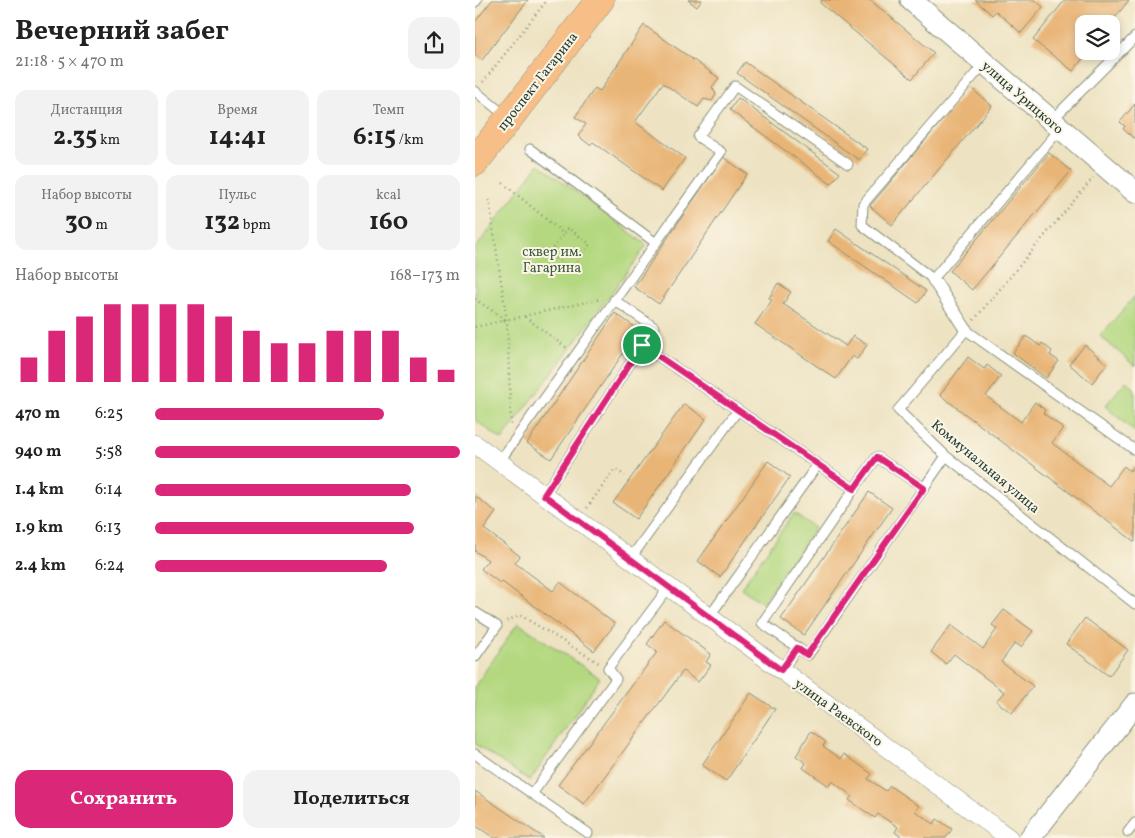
<!DOCTYPE html>
<html lang="ru">
<head>
<meta charset="utf-8">
<style>
  body { margin:0; font-family:Vollkorn,serif; background:#f2f2f2; color:#222; height:100vh; display:flex; flex-direction:column; font-size:19px; white-space:nowrap }
  * { box-sizing:border-box; margin:0 }
  p { font-size:16px; color:#767676 }
  .icon { flex:none; width:28px; height:28px; fill:none; stroke:currentColor; stroke-width:2; stroke-linecap:round; stroke-linejoin:round }
  .map { position:relative; flex:1; overflow:hidden }
  .panel { display:flex; flex-direction:column; background:#fff; width:475px }
  .panel>* { flex:none }
  .fabs { position:absolute; left:600px; top:15px; display:grid; gap:10px }
  .fabs a { display:grid; place-items:center; width:45px; height:45px; border-radius:10px; background:#fff; box-shadow:0 2px 8px #0003; font-size:25px }
  .pin { position:absolute; display:grid; place-items:center; width:42px; height:42px; color:#fff; margin:-21px; border:2px solid #fff; border-radius:50%; box-shadow:0 1px 5px #0007 }
  .round { display:grid; place-items:center; flex:none; width:52px; height:52px; border-radius:15px; background:#f2f2f2 }
  .overview { display:flex; align-items:center; justify-content:space-between; height:85px; padding:0 15px }
  h1 { font-size:28px; font-weight:700; line-height:38px }
  .metrics { display:grid; grid-template-columns:repeat(3,1fr); gap:8px; height:85px; padding:5px 15px }
  .metrics div { display:grid; align-content:center; border-radius:12px; background:#f2f2f2; text-align:center }
  .metrics b { font-size:25px; font-weight:700 }
  .metrics small { font-size:14px; font-weight:400 }
  .metrics p { font-size:14px }
  .chart { height:140px; padding:10px 15px }
  .chart p { display:flex; justify-content:space-between }
  .chart svg { width:100%; height:90px; margin-top:5px; stroke:#db2777; stroke-width:6 }
  .primary-button { display:flex; gap:10px; margin-top:auto; padding:10px 15px }
  .primary-button a { flex:1; height:58px; border-radius:15px; background:#db2777; color:#fff; font-size:20px; font-weight:700; line-height:58px; text-align:center }
  .primary-button a+a { background:#f2f2f2; color:#222 }
  ul { padding:0 15px; list-style:none; font-size:16px }
  li { display:grid; grid-template-columns:80px 60px 1fr; align-items:center; height:38px }
  li i { height:12px; border-radius:6px; background:#db2777 }
  main { display:flex; flex:1; min-height:0 }
  .map>svg:first-child { display:block }
  .green { fill:#b4d880; stroke:#6a8a5a }
  .building { fill:#e9b577 }
  .lines { fill:none; stroke-linecap:round; stroke-linejoin:round }
  .service-casing { stroke:#86907a; stroke-width:11 }
  .pedestrian-casing { stroke:#86907a; stroke-width:14 }
  .minor-casing { stroke:#86907a; stroke-width:19 }
  .tertiary-casing { stroke:#86907a; stroke-width:23 }
  .primary-casing { stroke:#86907a; stroke-width:29 }
  .path { stroke:#86907a; stroke-width:2.5; stroke-dasharray:1 4; stroke-linecap:butt }
  .service { stroke:#fff; stroke-width:9 }
  .pedestrian { stroke:#fff; stroke-width:12 }
  .minor { stroke:#fff; stroke-width:18 }
  .tertiary { stroke:#fff; stroke-width:21 }
  .primary { stroke:#f7be88; stroke-width:28 }
  .route-casing { stroke:#fff; stroke-width:10 }
  .route { stroke:#db2777; stroke-width:6 }
  .labels { text-anchor:middle; stroke-width:4; stroke-linejoin:round; paint-order:stroke }
  .street-label { font-size:14px; fill:#1f3d34; stroke:#fcf5e5 }
  .park-label { font-size:14px; fill:#3d5c43; stroke:#fcf5e5 }
</style>
</head>
<body>
<main>
<section class="panel">
<div class="overview"><div><h1>Вечерний забег</h1><p>21:18 · 5 × 470 m</p></div><a class="round"><svg class="icon" aria-label="share" viewBox="0 0 24 24"><path d="M12 15V3M7 8l5-5 5 5M5 13v7h14v-7"/></svg></a></div>
<div class="metrics">
<div><p>Дистанция</p><b>2.35<small> km</small></b></div>
<div><p>Время</p><b>14:41</b></div>
<div><p>Темп</p><b>6:15<small> /km</small></b></div>
</div>
<div class="metrics">
<div><p>Набор высоты</p><b>30<small> m</small></b></div>
<div><p>Пульс</p><b>132<small> bpm</small></b></div>
<div><p>kcal</p><b>160</b></div>
</div>
<div class="chart"><p><span>Набор высоты</span>168–173 m</p>
<svg viewBox="0 0 160 44" preserveAspectRatio="none"><path d="M5 44V32M15 44V19M25 44V12M35 44V6M45 44V6M55 44V6M65 44V6M75 44V12M85 44V19M95 44V25M105 44V25M115 44V19M125 44V19M135 44V19M145 44V32M155 44V38"/></svg>
</div>
<ul>
<li><b>470 m</b>6:25<i style="width:75%"></i></li>
<li><b>940 m</b>5:58<i style="width:100%"></i></li>
<li><b>1.4 km</b>6:14<i style="width:84%"></i></li>
<li><b>1.9 km</b>6:13<i style="width:85%"></i></li>
<li><b>2.4 km</b>6:24<i style="width:76%"></i></li>
</ul>
<div class="primary-button"><a>Сохранить</a><a>Поделиться</a></div>
</section>
<div class="map">
<svg width="660" height="838" viewBox="0 0 660 838">
  <rect width="100%" height="100%" fill="#fcf5e5"/>
  <filter id="ink" filterUnits="userSpaceOnUse"><feTurbulence type="fractalNoise" baseFrequency=".02" numOctaves="2"/><feDisplacementMap in="SourceGraphic" scale="10" xChannelSelector="R" yChannelSelector="G"/><feConvolveMatrix kernelMatrix="1 2 1 2 8 2 1 2 1" color-interpolation-filters="sRGB"/></filter>
  <filter id="wash" filterUnits="userSpaceOnUse"><feTurbulence type="fractalNoise" baseFrequency=".0096" numOctaves="4" result="noise"/><feDisplacementMap in="SourceGraphic" scale="20" xChannelSelector="R" yChannelSelector="G"/><feGaussianBlur stdDeviation="1.12" result="paint"/><feColorMatrix in="noise" values="0 0 0 0 0 0 0 0 0 0 0 0 0 0 0 0 0 1.4 0 .05"/><feComposite in="paint" operator="in"/></filter>
  <g filter="url(#wash)">
    <rect width="100%" height="100%" fill="#ede2c1"/>
    <path class="green" d="M64,164L172,245L27,440L0,420V249Z
      M660,296V366L625,336Z
      M651,381L660,389V432L630,406Z
      M319,513L340,528L287,603L266,588Z
      M43,623L125,678L55,781L0,744V686Z"/>
    <g id="blocks">
      <path class="building" d="M17,0H53L7,60L0,55V22Z
        M213,0H227L222,7Z
        M347,0H395L459,53L437,79L345,3Z
        M500,0H560L568,7L546,33L521,11L517,15Z
        M590,0H654L635,24H609V51H614L598,71L558,40Z
        M169,25L244,78L237,87L241,94L237,101L229,99L223,107L188,83L160,122L210,158L187,191L118,142L115,145L103,136L111,124L100,117L120,88L125,91Z
        M270,62L392,149L384,160L262,73Z
        M495,87L517,106L417,225L395,206Z
        M263,98L365,173L356,184L255,110Z
        M660,104V139L648,129L650,126L645,122Z
        M574,153L596,171L497,290L475,271Z
        M248,157L272,174L184,304L159,287Z
        M361,229L451,291L443,303L353,241Z
        M303,283L316,292L308,304L371,346L378,336L392,345L382,359L377,356L361,379L280,324L297,300L294,298Z
        M140,313L164,330L76,459L52,443Z
        M551,336L565,346L567,343L577,351L575,355L584,361L571,378L538,353Z
        M610,345L632,364L617,383L594,364Z
        M493,357L509,369L512,365L526,376L511,396L546,422L560,402L570,410L568,413L588,428L577,443L634,486L649,466L655,471L660,464V542L465,395Z
        M209,404L231,419L161,519L138,503Z
        M293,461L315,477L245,577L223,561Z
        M394,492L417,508L329,635L306,619Z
        M0,496L21,512L9,529L45,556L40,563L78,591L85,582L140,624L119,651L26,581L25,583L6,569L13,560L0,551Z
        M529,610L558,631L546,647L540,643L526,662L558,686L537,713L521,701L529,692L479,654L471,664L456,652L476,625L508,649L522,629L517,625Z
        M610,618L653,650L634,676L591,644Z
        M189,620L236,654L231,662L236,665L223,682L208,671L109,804L83,785L182,652L172,644Z
        M276,693L300,709L251,781L227,765Z
        M336,731L351,742L348,746L366,759L369,754L397,774L393,779L411,791L415,786L444,806L440,811L459,824L462,819L477,829L471,838H428L420,832L423,827L403,814L400,818L374,800L377,796L357,781L354,786L328,768L331,763L321,756Z
        M0,791L69,838H19L0,825Z"/>
    </g>
  </g>
  <g filter="url(#ink)">
    <use href="#blocks" fill-opacity="0" stroke="#86907a" stroke-width="1"/>
    <g class="lines">
      <g class="service-casing">
        <path id="service" d="M0,2L2,0
          M509,64L388,204L387,225L458,279L585,129
          M0,91L31,116
          M576,121L660,37
          M55,149L181,243
          M167,345L379,489L287,623L333,655L471,456
          M660,450L491,330L423,410L471,456L660,604
          M24,462L246,152L223,137L260,86L373,164
          M379,489L402,457L449,488
          M69,495L179,327L139,300
          M155,559L263,410
          M0,612L22,626L0,657
          M234,617L343,464
          M307,670L322,648
          M0,754L113,833
          M57,794L141,679L133,668L194,587
          M653,832L660,823"/>
      </g>
      <g class="pedestrian-casing">
        <path id="pedestrian" d="M458,279L491,330"/>
      </g>
      <g class="minor-casing">
        <path id="minor" d="M0,444L534,838"/>
      </g>
      <g class="tertiary-casing">
        <path id="tertiary" d="M436,0L660,192
          M555,838L660,704"/>
      </g>
      <g class="primary-casing">
        <path id="primary" d="M0,162L125,0"/>
      </g>
      <path class="path" d="M8,82L72,0
        M28,183L89,234L93,228L115,244L96,270L74,253L89,234
        M14,200L32,321L36,425
        M0,299L32,321
        M50,317L93,349
        M499,320L618,178
        M0,327L125,299
        M112,508L140,469L150,476
        M32,621L45,615L124,663"/>
      <use href="#service" class="service"/>
      <use href="#pedestrian" class="pedestrian"/>
      <use href="#minor" class="minor"/>
      <use href="#tertiary" class="tertiary"/>
      <use href="#primary" class="primary"/>
    </g>
  </g>
  <g class="lines" filter="url(#ink)">
    <g class="route-casing">
      <path id="route" d="M167,345L379,489L402,457L449,488L332,655L322,648L306,670L69,495Z"/>
    </g>
    <use href="#route" class="route"/>
  </g>
  <g class="labels">
    <g class="street-label">
      <text transform="translate(62 81) rotate(-52)" y="5">проспект Гагарина</text>
      <text transform="translate(548 97) rotate(41)" y="5">улица Урицкого</text>
      <text transform="translate(511 466) rotate(40)" y="5">Коммунальная улица</text>
      <text transform="translate(364 712) rotate(36)" y="5">улица Раевского</text>
    </g>
    <g class="park-label">
      <text x="77" y="256">сквер им.<tspan x="77" dy="16">Гагарина</tspan></text>
    </g>
  </g>
</svg>
<div class="fabs">
<a><svg class="icon" aria-label="layers" viewBox="0 0 24 24"><path d="M12 4l9 5-9 5-9-5zM3 14l9 5 9-5"/></svg></a>
</div>
<div class="pin" style="left:167px;top:345px;background:#1e9e55"><svg class="icon" aria-label="arrive" viewBox="0 0 24 24"><path d="M6 21V4h12l-3 4 3 4H6"/></svg></div>
</div>
</main>
</body>
</html>
